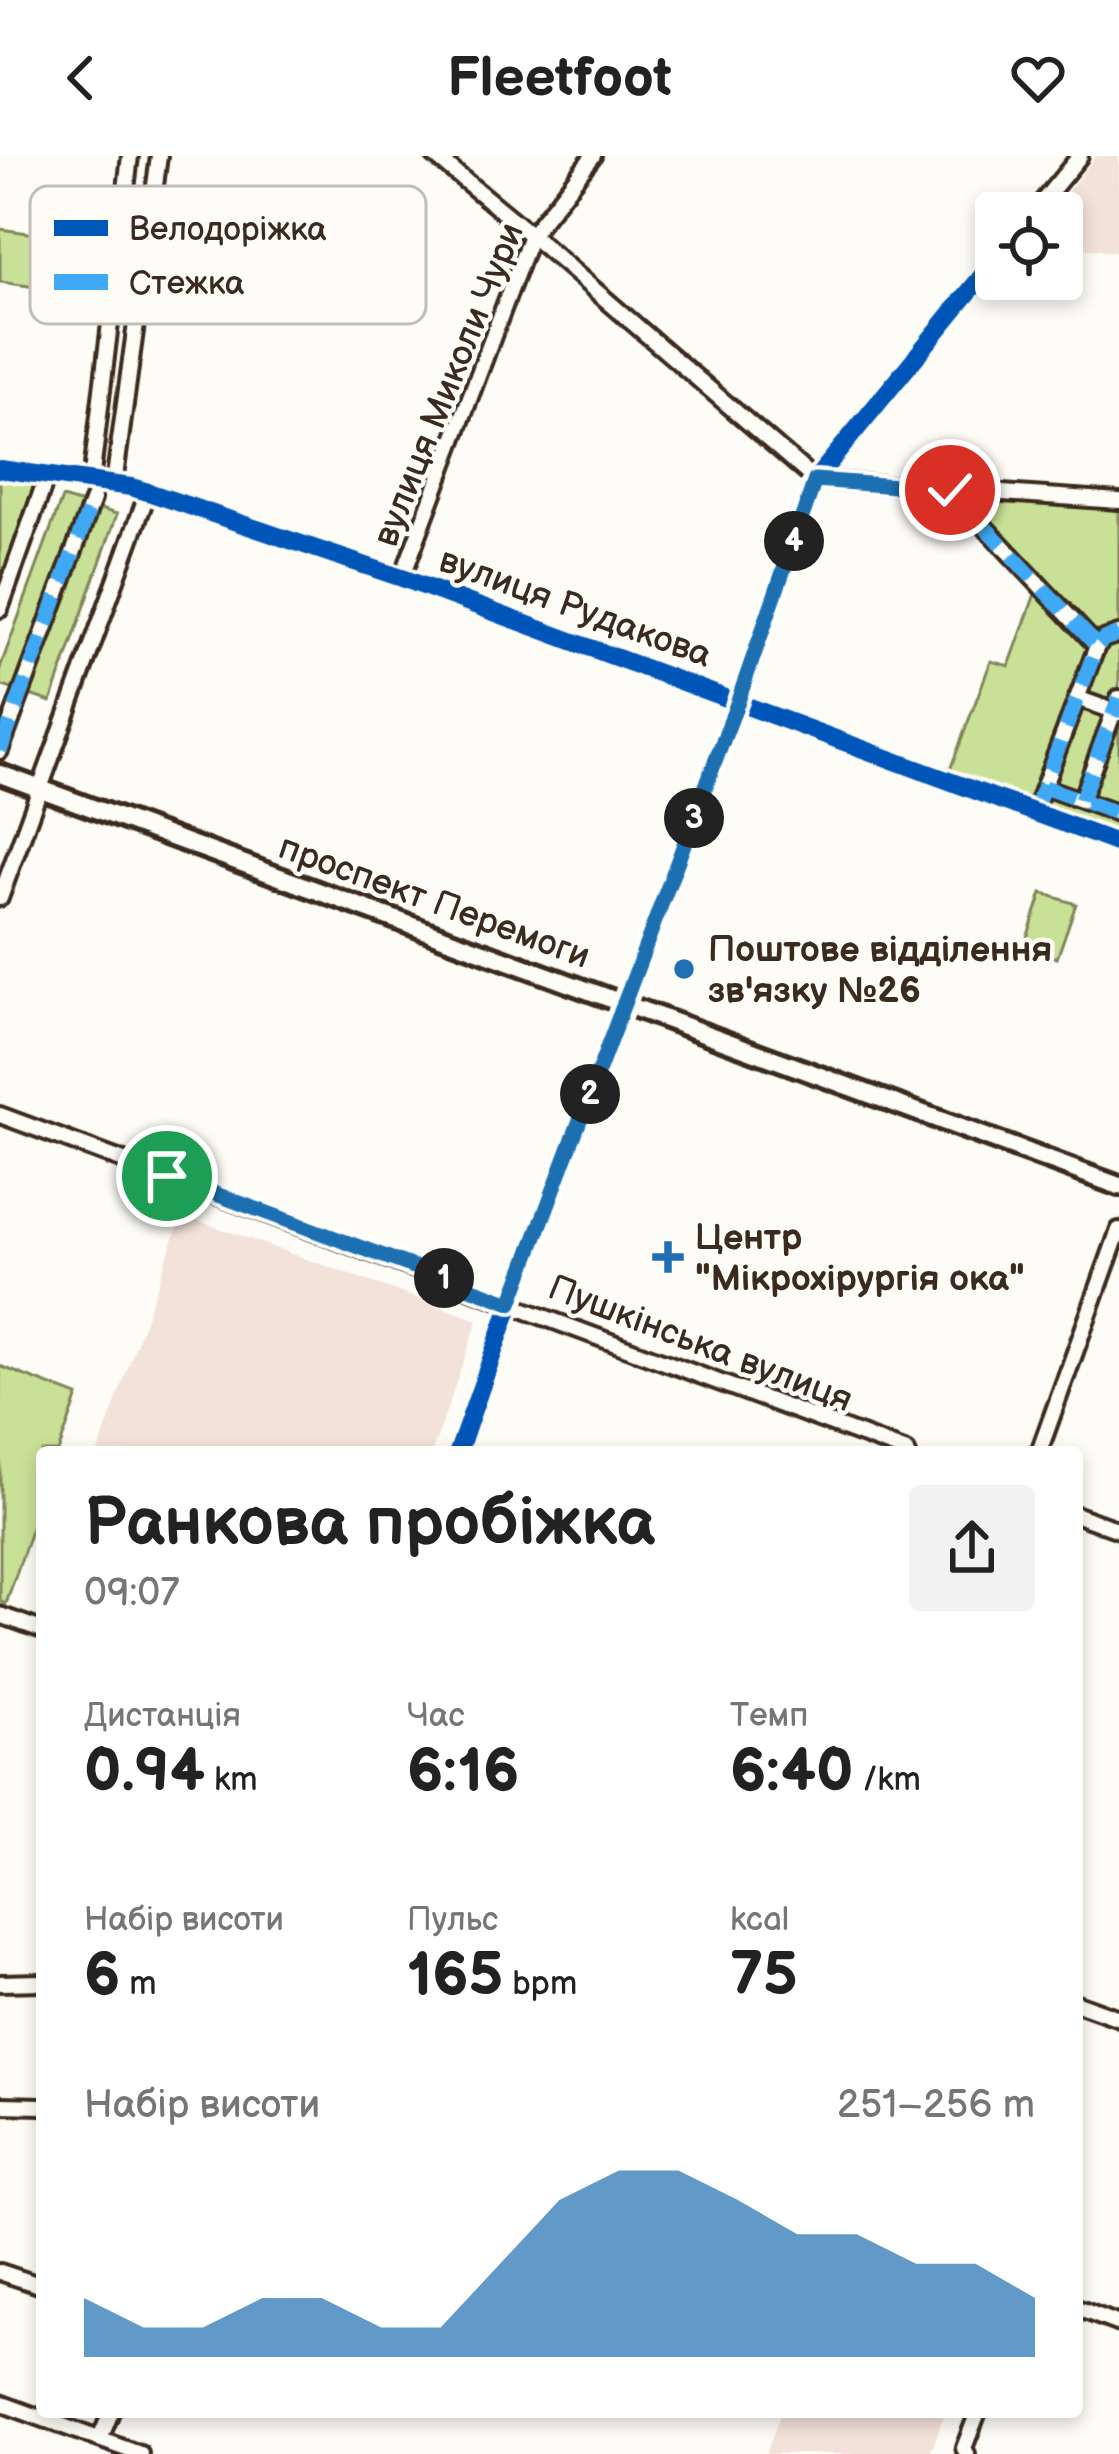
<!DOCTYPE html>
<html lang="uk">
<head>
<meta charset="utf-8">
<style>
  body { margin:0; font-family:"Balsamiq Sans",sans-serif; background:#f2f2f2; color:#222; height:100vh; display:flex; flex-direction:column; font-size:45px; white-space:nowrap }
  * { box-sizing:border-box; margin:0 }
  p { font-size:39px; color:#767676 }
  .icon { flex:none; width:66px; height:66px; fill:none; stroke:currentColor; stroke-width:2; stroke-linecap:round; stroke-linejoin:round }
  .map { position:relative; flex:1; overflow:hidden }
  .sheet { position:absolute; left:36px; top:1290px; width:1047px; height:972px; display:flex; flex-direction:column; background:#fff; border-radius:12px; box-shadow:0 6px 18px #0003 }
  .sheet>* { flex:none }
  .fabs { position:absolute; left:975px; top:36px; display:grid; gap:24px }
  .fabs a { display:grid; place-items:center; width:108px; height:108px; border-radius:12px; background:#fff; box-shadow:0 6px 18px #0003; font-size:60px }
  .pin { position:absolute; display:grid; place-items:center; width:102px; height:102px; color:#fff; margin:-51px; border:6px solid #fff; border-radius:50%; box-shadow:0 3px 12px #0007 }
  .km { position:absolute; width:60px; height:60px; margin:-30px; border-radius:50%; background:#222; color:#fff; font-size:33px; line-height:60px; text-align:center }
  .round { display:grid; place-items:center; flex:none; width:126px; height:126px; border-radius:12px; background:#f2f2f2 }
  .overview { display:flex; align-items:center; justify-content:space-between; height:204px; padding:0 48px }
  h1 { font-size:66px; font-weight:600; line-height:90px }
  .stats { display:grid; grid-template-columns:repeat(3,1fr); gap:18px; height:204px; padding:12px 48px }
  .stats div { display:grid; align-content:center }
  .stats b { font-size:60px; font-weight:600 }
  .stats small { font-size:33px; font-weight:400 }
  .stats p { font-size:33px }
  .chart { height:336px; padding:24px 48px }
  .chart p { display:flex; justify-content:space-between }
  .chart svg { width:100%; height:216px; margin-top:12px; fill:#1f6fb2; opacity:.7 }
  header { display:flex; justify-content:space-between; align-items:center; height:156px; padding:0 48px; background:#fff; font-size:54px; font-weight:600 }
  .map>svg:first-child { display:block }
  .built { fill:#f3e2d9 }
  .green { fill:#c9e197; stroke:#82865a; stroke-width:3 }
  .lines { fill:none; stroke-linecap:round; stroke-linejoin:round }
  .minor-casing { stroke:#3b2a1e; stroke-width:22 }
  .major-casing { stroke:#3b2a1e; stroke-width:26 }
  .minor { stroke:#fdfcf7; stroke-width:14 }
  .major { stroke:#fdfcf7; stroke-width:16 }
  .quiet { stroke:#3fa9f5; stroke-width:15; stroke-dasharray:30 15; stroke-linecap:butt }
  .cycleway-casing { stroke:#fdfcf7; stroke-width:26 }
  .cycleway { stroke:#0057b8; stroke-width:18 }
  .route-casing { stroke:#fff; stroke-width:24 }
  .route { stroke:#1f6fb2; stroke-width:15 }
  .poi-dot { fill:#1f6fb2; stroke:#fdfcf7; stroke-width:4.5 }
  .labels { text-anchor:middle; stroke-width:9; stroke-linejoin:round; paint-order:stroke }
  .street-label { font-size:36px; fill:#3b2a1e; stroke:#fdfcf7 }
  .poi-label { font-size:36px; font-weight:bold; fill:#3b2a1e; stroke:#fdfcf7; text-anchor:start }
  .key { fill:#fdfcf7; stroke:#c3bdb6; stroke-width:3 }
  .key-label { font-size:33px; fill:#3b2a1e }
</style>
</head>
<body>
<header><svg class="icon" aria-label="back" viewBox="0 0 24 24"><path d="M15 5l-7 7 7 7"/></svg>Fleetfoot<svg class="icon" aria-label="heart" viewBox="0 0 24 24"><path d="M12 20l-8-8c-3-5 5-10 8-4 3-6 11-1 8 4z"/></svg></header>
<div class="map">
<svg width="1119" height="2298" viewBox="0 0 1119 2298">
  <rect width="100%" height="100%" fill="#fdfcf7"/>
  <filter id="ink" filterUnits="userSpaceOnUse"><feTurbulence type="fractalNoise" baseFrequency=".00833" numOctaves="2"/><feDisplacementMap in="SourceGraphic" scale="24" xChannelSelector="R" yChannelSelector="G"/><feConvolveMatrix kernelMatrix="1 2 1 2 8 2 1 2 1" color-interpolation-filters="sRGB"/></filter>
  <g filter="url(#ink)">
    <path class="built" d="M1096,0H1119V97L1062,89V57H1051Z
      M182,1059L478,1164L432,1296H98Z
      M781,2256H832L843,2260L837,2256H945L930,2298H766Z"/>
    <path class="green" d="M0,73L50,80L43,132L0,126Z
      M0,310L44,316L0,438Z
      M945,341L1119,353V678L950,614L991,505L1009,510L1035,438Z
      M62,342L117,358L51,546L0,529V512Z
      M1042,737L1076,748L1057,802L1024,791Z
      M0,1210L78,1240L58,1296H42V1343L6,1448L0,1445Z"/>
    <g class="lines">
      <g class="minor-casing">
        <path id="minor" d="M435,0L531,79L815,324L1119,345
          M1033,57L1080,0
          M0,313L131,331L148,336L402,422L1119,688
          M91,326L130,0
          M114,328L159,0
          M950,334L1097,490
          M402,422L531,79L593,0
          M0,453L47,320
          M1077,542L1119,557
          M0,595L93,343
          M1044,631L1119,658
          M1081,644L1119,542
          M1034,656L1097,490L1104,483L1119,478
          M0,742L148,336
          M0,959L907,1296
          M458,1296L511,1147L738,545L815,324L996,103
          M1039,1296L1119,1074
          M1077,1359L1119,1374
          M0,1459L42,1474
          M0,1827L42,1826
          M1077,1847L1119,1862
          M0,1949L42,1950
          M0,2116L42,2130
          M1077,2152L1119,2168
          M0,2247L140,2298
          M100,2283L111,2256
          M967,2298L964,2292L978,2256"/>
      </g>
      <g class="major-casing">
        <path id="major" d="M0,618L1119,1030"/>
      </g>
      <use href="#minor" class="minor"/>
      <use href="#major" class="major"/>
      <path class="quiet" d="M950,334L1097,490
        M0,595L93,343
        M1044,631L1119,658
        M1081,644L1119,542
        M1034,656L1097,490L1104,483L1119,478"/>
      <g class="cycleway-casing">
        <path id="cycleway" d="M0,313L131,331L148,336L402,422L1119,688
          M458,1296L511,1147L738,545L815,324L996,103"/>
      </g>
      <use href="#cycleway" class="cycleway"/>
    </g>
  </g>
  <g class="lines" filter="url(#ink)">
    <g class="route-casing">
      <path id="route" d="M167,1020L511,1147L738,545L815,324L950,334"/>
    </g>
    <use href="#route" class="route"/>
  </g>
  <g class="poi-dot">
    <circle cx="684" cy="813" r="12"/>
    <path d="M662 1083h12v12h12v12h-12v12h-12v-12h-12v-12h12z"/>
  </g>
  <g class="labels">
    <g class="street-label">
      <text transform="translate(447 228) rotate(-68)" y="13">вулиця Миколи Чури</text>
      <text transform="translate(576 450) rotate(20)" y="13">вулиця Рудакова</text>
      <text transform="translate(435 744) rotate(20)" y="13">проспект Перемоги</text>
      <text transform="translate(701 1186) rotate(21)" y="13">Пушкінська вулиця</text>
    </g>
    <g class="poi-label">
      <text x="708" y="805">Поштове відділення<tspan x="708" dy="41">зв'язку №26</tspan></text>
      <text x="695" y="1093">Центр<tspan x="695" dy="41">"Мікрохірургія ока"</tspan></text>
    </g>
  </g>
  <rect x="30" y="30" width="396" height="138" rx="18" class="key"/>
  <rect x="54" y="64" width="54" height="16" fill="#0057b8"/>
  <rect x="54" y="118" width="54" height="16" fill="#3fa9f5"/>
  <g class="key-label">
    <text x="129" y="84">Велодоріжка</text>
    <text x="129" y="138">Стежка</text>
  </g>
</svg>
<div class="fabs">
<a><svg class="icon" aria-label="locate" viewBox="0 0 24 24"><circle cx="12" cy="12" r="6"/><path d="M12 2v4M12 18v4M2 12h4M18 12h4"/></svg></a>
</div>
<div class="pin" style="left:167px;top:1020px;background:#1e9e55"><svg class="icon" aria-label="arrive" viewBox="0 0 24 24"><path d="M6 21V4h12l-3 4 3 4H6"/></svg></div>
<div class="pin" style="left:950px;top:334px;background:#d93025"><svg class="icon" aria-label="check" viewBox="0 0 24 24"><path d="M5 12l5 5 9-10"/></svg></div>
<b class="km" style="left:444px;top:1122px">1</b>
<b class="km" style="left:590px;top:938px">2</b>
<b class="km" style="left:694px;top:662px">3</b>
<b class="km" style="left:794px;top:385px">4</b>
<section class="sheet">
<div class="overview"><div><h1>Ранкова пробіжка</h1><p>09:07</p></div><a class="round"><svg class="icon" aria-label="share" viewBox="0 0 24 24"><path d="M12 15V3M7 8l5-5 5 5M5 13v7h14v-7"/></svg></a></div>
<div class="stats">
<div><p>Дистанція</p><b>0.94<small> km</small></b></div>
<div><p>Час</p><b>6:16</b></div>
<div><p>Темп</p><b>6:40<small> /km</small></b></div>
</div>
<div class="stats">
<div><p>Набір висоти</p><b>6<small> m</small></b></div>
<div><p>Пульс</p><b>165<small> bpm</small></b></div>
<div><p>kcal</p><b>75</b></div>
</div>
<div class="chart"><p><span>Набір висоти</span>251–256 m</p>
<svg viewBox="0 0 160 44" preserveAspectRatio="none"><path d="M0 44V32L10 38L20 38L30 32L40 32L50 38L60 38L70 25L80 12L90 6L100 6L110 12L120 19L130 19L140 25L150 25L160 32V44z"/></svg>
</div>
</section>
</div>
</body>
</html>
